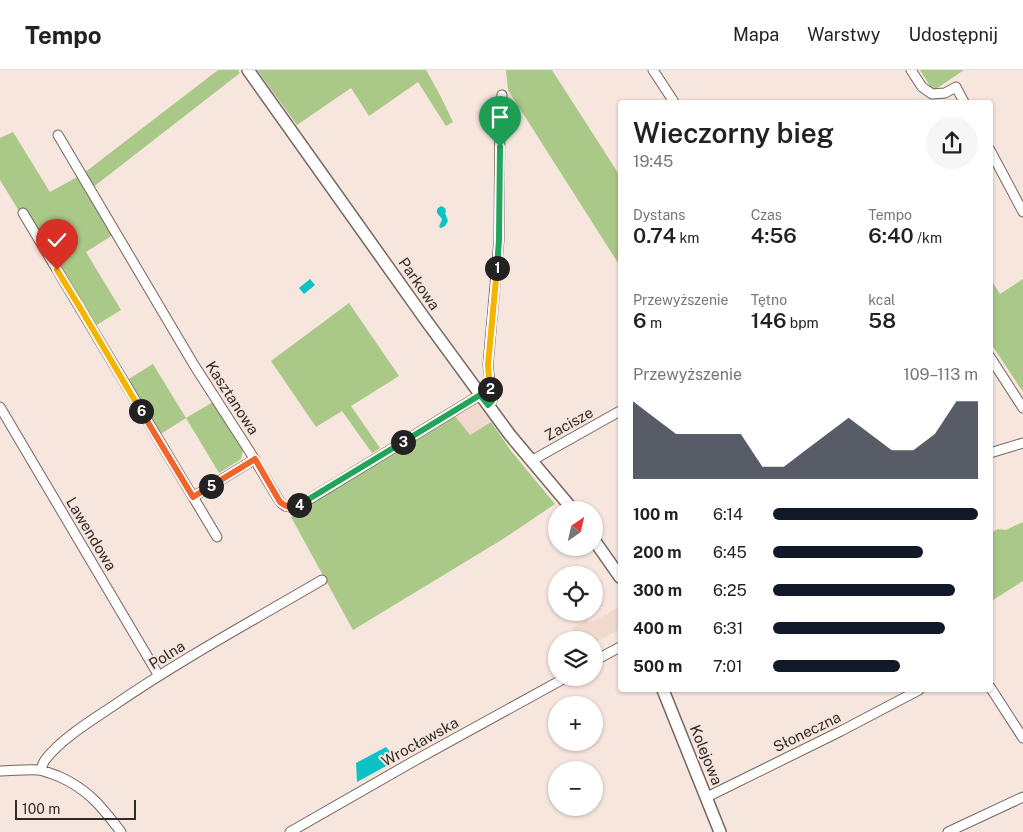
<!DOCTYPE html>
<html lang="pl">
<head>
<meta charset="utf-8">
<style>
  body { margin:0; font-family:"Public Sans",sans-serif; background:#f6f6f6; color:#222; height:100vh; display:flex; flex-direction:column; font-size:19px; white-space:nowrap }
  * { box-sizing:border-box; margin:0 }
  p { font-size:16px; color:#767676 }
  .icon { flex:none; width:28px; height:28px; fill:none; stroke:currentColor; stroke-width:2; stroke-linecap:round; stroke-linejoin:round }
  .map { position:relative; flex:1; overflow:hidden }
  .drawer { position:absolute; left:618px; top:30px; width:375px; height:592px; display:flex; flex-direction:column; background:#fff; border-radius:5px; box-shadow:0 1px 4px #0004 }
  .drawer>* { flex:none }
  .needle { width:32px; rotate:34deg }
  .tools { position:absolute; left:548px; top:431px; display:grid; gap:10px }
  .tools a { display:grid; place-items:center; width:55px; height:55px; border-radius:50%; background:#fff; box-shadow:0 1px 4px #0004; font-size:25px }
  .scale { position:absolute; left:15px; bottom:12px; width:121px; box-sizing:border-box; padding-left:5px; border:2px solid #322b28; border-top:0; font-size:14px; line-height:18px; white-space:nowrap; color:#322b28; -webkit-text-stroke:4px #f7e6de; paint-order:stroke }
  .pin { position:absolute; display:grid; place-items:center; width:42px; height:42px; color:#fff; margin:-51px -21px; border-radius:50% 50% 50% 0; rotate:-45deg; box-shadow:0 0 5px #0007 }
  .pin .icon { rotate:45deg }
  .km { position:absolute; width:25px; height:25px; margin:-12px; border-radius:50%; background:#222; color:#fff; font-size:14px; line-height:25px; text-align:center }
  .round { display:grid; place-items:center; flex:none; width:52px; height:52px; border-radius:26px; background:#f6f6f6 }
  .summary { display:flex; align-items:center; justify-content:space-between; height:85px; padding:0 15px }
  h1 { font-size:28px; font-weight:600; line-height:38px }
  .stats { display:grid; grid-template-columns:repeat(3,1fr); gap:8px; height:85px; padding:5px 15px }
  .stats div { display:grid; align-content:center }
  .stats b { font-size:21px; font-weight:600 }
  .stats small { font-size:14px; font-weight:400 }
  .stats p { font-size:14px }
  .chart { height:140px; padding:10px 15px }
  .chart p { display:flex; justify-content:space-between }
  .chart svg { width:100%; height:90px; margin-top:5px; fill:#111827; opacity:.7 }
  ul { padding:0 15px; list-style:none; font-size:16px }
  li { display:grid; grid-template-columns:80px 60px 1fr; align-items:center; height:38px }
  li i { height:12px; border-radius:6px; background:#111827 }
  header { display:flex; align-items:center; gap:30px; box-sizing:border-box; height:70px; padding:0 25px; background:#fff; border-bottom:1px solid #e0e0e0 }
  header strong { font-size:24px }
  nav { display:flex; gap:28px; margin-inline-start:auto; font-size:18px }
  .map>svg:first-child { display:block }
  .built { fill:#f1d9cd }
  .green { fill:#aac888 }
  .water { fill:#0bc3c6 }
  .lines { fill:none; stroke-linecap:round; stroke-linejoin:round }
  .minor-casing { stroke:#74665e; stroke-width:11 }
  .tertiary-casing { stroke:#74665e; stroke-width:14 }
  .minor { stroke:#fff; stroke-width:9 }
  .tertiary { stroke:#fff; stroke-width:11 }
  .split-1-casing { stroke:#fff; stroke-width:10 }
  .split-2-casing { stroke:#fff; stroke-width:10 }
  .split-3-casing { stroke:#fff; stroke-width:10 }
  .split-4-casing { stroke:#fff; stroke-width:10 }
  .split-5-casing { stroke:#fff; stroke-width:10 }
  .split-6-casing { stroke:#fff; stroke-width:10 }
  .split-7-casing { stroke:#fff; stroke-width:10 }
  .split-8-casing { stroke:#fff; stroke-width:10 }
  .split-1 { stroke:#22a559; stroke-width:6 }
  .split-2 { stroke:#f5b400; stroke-width:6 }
  .split-3 { stroke:#22a559; stroke-width:6 }
  .split-4 { stroke:#22a559; stroke-width:6 }
  .split-5 { stroke:#f0652b; stroke-width:6 }
  .split-6 { stroke:#f0652b; stroke-width:6 }
  .split-7 { stroke:#f5b400; stroke-width:6 }
  .split-8 { stroke:#f5b400; stroke-width:6 }
  .labels { text-anchor:middle; stroke-width:4; stroke-linejoin:round; paint-order:stroke }
  .street-label { font-size:15px; fill:#322b28; stroke:#f7e6de }
</style>
</head>
<body>
<header>
<strong>Tempo</strong>
<nav><a>Mapa</a><a>Warstwy</a><a>Udostępnij</a></nav>
</header>
<div class="map">
<svg width="1023" height="762" viewBox="0 0 1023 762">
  <rect width="100%" height="100%" fill="#f7e6de"/>
  <path class="built" d="M477,333L491,352L470,365L455,346Z
    M620,537V559L594,573V570H578L572,558L587,549L589,553Z"/>
  <path class="green" d="M218,0H238L240,3L92,118L84,103Z
    M257,0H426L440,25L453,52L446,56L418,12L369,46L351,18L297,55Z
    M506,0H552L620,106V196L508,20Z
    M920,0H964L933,21Z
    M13,62L50,122L79,106L113,165L86,182L121,240L95,256L24,139L19,141L0,110V68Z
    M990,208L1000,224L1023,209V322L990,272Z
    M349,233L399,306L351,336L380,378L372,383L342,341L316,357L271,291Z
    M153,294L186,348L213,332L243,381L241,389L219,403L186,348L159,365L127,310Z
    M455,346L470,365L491,352L511,381L555,434L503,469L353,560L291,447Z
    M1023,452V511L990,532V463L998,459L1006,460Z"/>
  <path class="water" d="M441,136L445,138L446,142L445,143L448,151L445,156L441,158L439,157L442,149L437,143V139Z
    M310,209L315,215L304,224L299,218Z
    M386,677L397,690L357,712L356,693Z"/>
  <g class="lines">
    <g class="minor-casing">
      <path id="minor" d="M653,0L674,32
        M911,0L922,17L932,24L945,23L956,17L964,32
        M58,65L194,295L250,382L280,432L285,436L294,438L300,435L480,325
        M990,80L1023,142
        M23,143L217,467
        M990,287L1023,338
        M488,335L492,331L488,295L499,170L500,36L502,25
        M0,337L159,606
        M990,383L1023,373
        M531,391L620,341
        M193,427L255,389
        M594,591L620,577
        M990,617L1023,668
        M41,700C42,696 43,693 45,690C61,669 92,650 113,636C180,590 252,551 322,510
        M0,701C13,701 26,699 39,700C45,701 52,704 58,706C88,719 102,737 121,762
        M707,727L841,661L919,620
        M290,762L414,691L565,608
        M948,762L1023,727"/>
    </g>
    <g class="tertiary-casing">
      <path id="tertiary" d="M248,0L425,249L510,365L573,440
        M594,470L620,507
        M663,620L720,762"/>
    </g>
    <use href="#minor" class="minor"/>
    <use href="#tertiary" class="tertiary"/>
  </g>
  <g class="lines">
    <g class="split-1-casing">
      <path id="split-1" d="M497,198L499,170L500,77"/>
    </g>
    <g class="split-2-casing">
      <path id="split-2" d="M490,319L488,295L497,198"/>
    </g>
    <g class="split-3-casing">
      <path id="split-3" d="M403,372L480,325L488,335L492,331L490,319"/>
    </g>
    <g class="split-4-casing">
      <path id="split-4" d="M299,435L403,372"/>
    </g>
    <g class="split-5-casing">
      <path id="split-5" d="M211,416L255,389L280,432C287,437 292,439 299,435"/>
    </g>
    <g class="split-6-casing">
      <path id="split-6" d="M141,341L193,427L211,416"/>
    </g>
    <g class="split-7-casing">
      <path id="split-7" d="M79,236L141,341"/>
    </g>
    <g class="split-8-casing">
      <path id="split-8" d="M57,200L79,236"/>
    </g>
    <use href="#split-1" class="split-1"/>
    <use href="#split-2" class="split-2"/>
    <use href="#split-3" class="split-3"/>
    <use href="#split-4" class="split-4"/>
    <use href="#split-5" class="split-5"/>
    <use href="#split-6" class="split-6"/>
    <use href="#split-7" class="split-7"/>
    <use href="#split-8" class="split-8"/>
  </g>
  <g class="labels">
    <g class="street-label">
      <text transform="translate(419 214) rotate(55)" y="5">Parkowa</text>
      <text transform="translate(232 328) rotate(57)" y="5">Kasztanowa</text>
      <text transform="translate(569 354) rotate(-29)" y="5">Zacisze</text>
      <text transform="translate(91 464) rotate(59)" y="5">Lawendowa</text>
      <text transform="translate(167 585) rotate(-32)" y="5">Polna</text>
      <text transform="translate(807 662) rotate(-26)" y="5">Słoneczna</text>
      <text transform="translate(420 672) rotate(-29)" y="5">Wrocławska</text>
      <text transform="translate(706 685) rotate(68)" y="5">Kolejowa</text>
    </g>
  </g>
</svg>
<div class="tools">
<a><svg class="needle" viewBox="-14 -14 28 28"><path d="M0-13l5 13h-10z" fill="#e53935"/><path d="M0 13l5-13h-10z" fill="#767676"/></svg></a>
<a><svg class="icon" aria-label="locate" viewBox="0 0 24 24"><circle cx="12" cy="12" r="6"/><path d="M12 2v4M12 18v4M2 12h4M18 12h4"/></svg></a>
<a><svg class="icon" aria-label="layers" viewBox="0 0 24 24"><path d="M12 4l9 5-9 5-9-5zM3 14l9 5 9-5"/></svg></a>
<a>+</a>
<a>−</a>
</div>
<div class="scale">100 m</div>
<div class="pin" style="left:500px;top:77px;background:#1e9e55"><svg class="icon" aria-label="arrive" viewBox="0 0 24 24"><path d="M6 21V4h12l-3 4 3 4H6"/></svg></div>
<div class="pin" style="left:57px;top:200px;background:#d93025"><svg class="icon" aria-label="check" viewBox="0 0 24 24"><path d="M5 12l5 5 9-10"/></svg></div>
<b class="km" style="left:497px;top:198px">1</b>
<b class="km" style="left:490px;top:319px">2</b>
<b class="km" style="left:403px;top:372px">3</b>
<b class="km" style="left:299px;top:435px">4</b>
<b class="km" style="left:211px;top:416px">5</b>
<b class="km" style="left:141px;top:341px">6</b>
<section class="drawer">
<div class="summary"><div><h1>Wieczorny bieg</h1><p>19:45</p></div><a class="round"><svg class="icon" aria-label="share" viewBox="0 0 24 24"><path d="M12 15V3M7 8l5-5 5 5M5 13v7h14v-7"/></svg></a></div>
<div class="stats">
<div><p>Dystans</p><b>0.74<small> km</small></b></div>
<div><p>Czas</p><b>4:56</b></div>
<div><p>Tempo</p><b>6:40<small> /km</small></b></div>
</div>
<div class="stats">
<div><p>Przewyższenie</p><b>6<small> m</small></b></div>
<div><p>Tętno</p><b>146<small> bpm</small></b></div>
<div><p>kcal</p><b>58</b></div>
</div>
<div class="chart"><p><span>Przewyższenie</span>109–113 m</p>
<svg viewBox="0 0 160 44" preserveAspectRatio="none"><path d="M0 44V6L10 14L20 22L30 22L40 22L50 22L60 38L70 38L80 30L90 22L100 14L110 22L120 30L130 30L140 22L150 6L160 6V44z"/></svg>
</div>
<ul>
<li><b>100 m</b>6:14<i style="width:100%"></i></li>
<li><b>200 m</b>6:45<i style="width:73%"></i></li>
<li><b>300 m</b>6:25<i style="width:89%"></i></li>
<li><b>400 m</b>6:31<i style="width:84%"></i></li>
<li><b>500 m</b>7:01<i style="width:62%"></i></li>
</ul>
</section>
</div>
</body>
</html>
